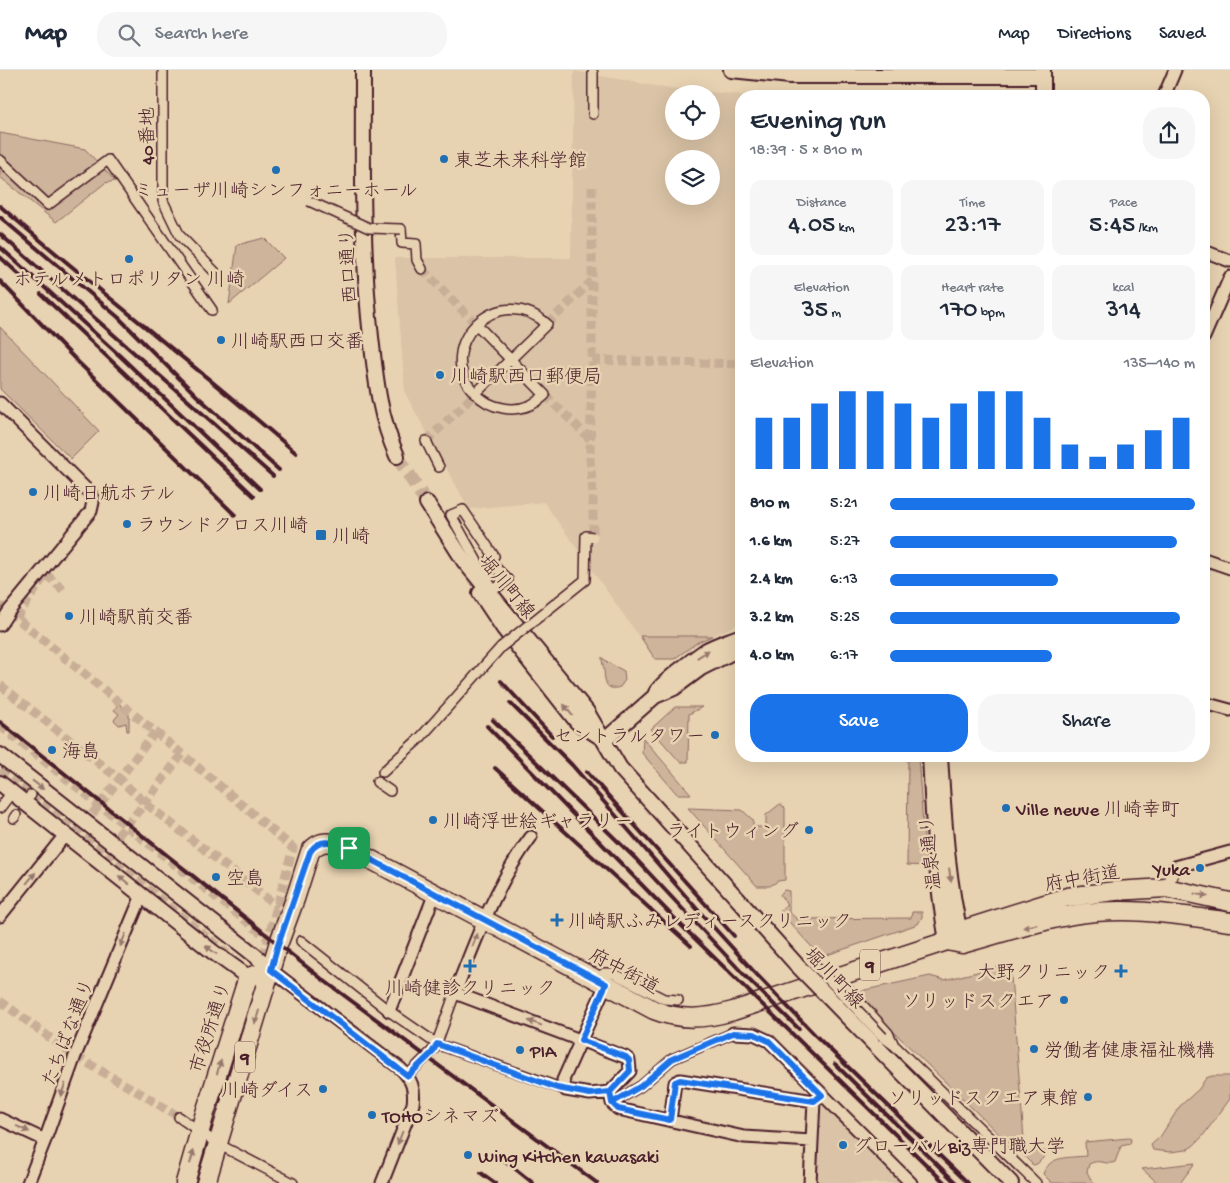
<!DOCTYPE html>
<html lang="en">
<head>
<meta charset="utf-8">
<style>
  body { margin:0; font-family:"Gochi Hand","Klee One",sans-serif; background:#f6f6f7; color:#1f2937; height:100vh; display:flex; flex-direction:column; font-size:19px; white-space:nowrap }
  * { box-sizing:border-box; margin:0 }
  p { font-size:16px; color:#747a83 }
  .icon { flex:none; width:28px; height:28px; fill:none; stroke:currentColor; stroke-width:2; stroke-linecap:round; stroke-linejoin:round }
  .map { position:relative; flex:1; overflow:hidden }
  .details { position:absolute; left:735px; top:20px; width:475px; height:672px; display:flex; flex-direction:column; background:#fff; border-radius:20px; box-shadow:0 5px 20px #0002 }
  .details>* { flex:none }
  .fabs { position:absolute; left:665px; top:15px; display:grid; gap:10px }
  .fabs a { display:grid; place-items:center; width:55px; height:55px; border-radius:50%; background:#fff; box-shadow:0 5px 20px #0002; font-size:25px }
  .pin { position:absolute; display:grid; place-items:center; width:42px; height:42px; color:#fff; margin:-21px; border-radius:10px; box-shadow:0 2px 8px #0006 }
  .round { display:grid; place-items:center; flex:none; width:52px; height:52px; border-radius:20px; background:#f6f6f7 }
  .overview { display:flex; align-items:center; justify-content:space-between; height:85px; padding:0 15px }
  h1 { font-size:28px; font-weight:600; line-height:38px }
  .metrics { display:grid; grid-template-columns:repeat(3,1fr); gap:8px; height:85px; padding:5px 15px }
  .metrics div { display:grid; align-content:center; border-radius:12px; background:#f6f6f7; text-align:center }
  .metrics b { font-size:25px; font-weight:600 }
  .metrics small { font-size:14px; font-weight:400 }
  .metrics p { font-size:14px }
  .chart { height:140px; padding:10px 15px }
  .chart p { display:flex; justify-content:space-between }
  .chart svg { width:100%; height:90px; margin-top:5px; stroke:#1a73e8; stroke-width:6 }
  .action { display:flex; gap:10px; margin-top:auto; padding:10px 15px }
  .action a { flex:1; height:58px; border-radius:20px; background:#1a73e8; color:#fff; font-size:20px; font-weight:600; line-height:58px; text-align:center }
  .action a+a { background:#f6f6f7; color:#1f2937 }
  ul { padding:0 15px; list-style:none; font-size:16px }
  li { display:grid; grid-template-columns:80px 60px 1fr; align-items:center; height:38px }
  li i { height:12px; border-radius:6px; background:#1a73e8 }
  header { display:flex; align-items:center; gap:30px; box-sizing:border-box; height:70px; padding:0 25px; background:#fff; border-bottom:1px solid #e0e1e3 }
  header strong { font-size:24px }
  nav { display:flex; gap:28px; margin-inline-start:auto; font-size:18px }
  .search { width:350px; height:45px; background:#f6f6f7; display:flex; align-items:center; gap:12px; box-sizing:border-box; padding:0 18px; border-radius:20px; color:#747a83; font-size:19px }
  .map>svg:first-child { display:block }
  .built { fill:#dac3a6; fill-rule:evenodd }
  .green { fill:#ceb49b; stroke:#8c6a63 }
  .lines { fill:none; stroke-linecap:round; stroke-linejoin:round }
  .pedestrian-tunnel { stroke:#c8ae96; stroke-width:9; stroke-dasharray:9 4.5; stroke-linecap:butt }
  .tertiary-tunnel { stroke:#c8ae96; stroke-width:14; stroke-dasharray:14 7; stroke-linecap:butt }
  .pedestrian-casing { stroke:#4a1f2b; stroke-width:12 }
  .minor-casing { stroke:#4a1f2b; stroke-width:15 }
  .tertiary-casing { stroke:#4a1f2b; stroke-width:18 }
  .primary-casing { stroke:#4a1f2b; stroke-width:21 }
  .pedestrian { stroke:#e7d2b1; stroke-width:9 }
  .minor { stroke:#e7d2b1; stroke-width:11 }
  .tertiary { stroke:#e7d2b1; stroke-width:14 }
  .primary { stroke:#e7d2b1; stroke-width:18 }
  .rail { stroke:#4a1f2b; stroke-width:4 }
  .pedestrian-bridge-casing { stroke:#4a1f2b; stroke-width:12; stroke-linecap:butt }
  .tertiary-bridge-casing { stroke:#4a1f2b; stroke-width:18; stroke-linecap:butt }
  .pedestrian-bridge { stroke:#e7d2b1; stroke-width:9 }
  .tertiary-bridge { stroke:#e7d2b1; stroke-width:14 }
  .oneway { fill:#98786e }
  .route-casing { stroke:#fff; stroke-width:10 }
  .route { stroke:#1a73e8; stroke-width:6 }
  .poi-dot { fill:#1f6fb2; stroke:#e7d2b1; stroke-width:2 }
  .labels { text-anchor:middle; stroke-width:5; stroke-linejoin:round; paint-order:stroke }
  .shield { fill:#e7d2b1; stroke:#795553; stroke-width:1 }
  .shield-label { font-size:18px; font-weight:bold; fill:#4a1f2b }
  .street-label { font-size:19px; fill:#4a1f2b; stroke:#e7d2b1 }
  .poi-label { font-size:19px; fill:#4a1f2b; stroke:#e7d2b1; text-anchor:start }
</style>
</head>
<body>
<header>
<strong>Map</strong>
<div class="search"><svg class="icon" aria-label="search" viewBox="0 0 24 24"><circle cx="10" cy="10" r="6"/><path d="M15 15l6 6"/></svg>Search here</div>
<nav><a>Map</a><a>Directions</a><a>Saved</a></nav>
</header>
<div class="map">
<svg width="1230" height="1113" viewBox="0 0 1230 1113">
  <rect width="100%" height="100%" fill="#e7d2b1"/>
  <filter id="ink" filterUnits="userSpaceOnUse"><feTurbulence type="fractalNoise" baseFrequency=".02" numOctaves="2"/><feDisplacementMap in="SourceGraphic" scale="10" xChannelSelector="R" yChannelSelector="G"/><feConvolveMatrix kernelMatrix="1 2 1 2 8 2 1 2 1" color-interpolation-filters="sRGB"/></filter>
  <g filter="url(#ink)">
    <path class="built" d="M574,1L660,17L752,26H741V553L698,572L674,589H655L544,432L469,439L405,323L395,188H571ZM674,24H711V61H674ZM674,89H711V126H674Z
      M827,1033L907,1113H817L820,1037Z"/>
    <path class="green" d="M0,63L85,79L115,111L105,113L56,152L0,107Z
      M264,168L284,188L229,234L237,175Z
      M0,257L99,361L71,389L0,319Z
      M640,566H712L698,572L674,589H655Z
      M602,587L607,592L624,601L625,610L620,617C605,622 605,611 604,600C603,595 602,591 602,587Z
      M119,633L129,644V661H127L126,653L119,655L114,650L119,644L114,640Z
      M675,637H702L689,644L688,692H680L651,659Z
      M643,668L691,724H677L642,683Z
      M908,686H918L926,796L907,795Z
      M780,734L785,738V810L778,811L770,816H757L688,738L742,740L753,750V757H766V745Z
      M784,820L789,821V842L797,849L911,848L912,842H922V847L918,854L824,886L819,885L780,842L787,834L780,825Z
      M1010,894L1024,1069L1008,1073L856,925L865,920L930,906L944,910Z
      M1212,1006H1230V1029L1202,1067L1193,1076L1186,1080L1170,1082L1153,1080L1151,1075L1160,1067L1180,1036L1199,1019L1206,1008Z
      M1129,1068L1131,1069L1130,1074L1121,1076L1115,1092C1106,1096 1100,1088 1089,1094L1087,1102L1093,1113H1052L1043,1104C1050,1085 1068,1088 1086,1086L1085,1072Z
      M1042,1081H1045L1046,1085L1037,1094L1033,1095L1023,1085L1025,1082Z
      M1195,1093L1180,1113H1158L1142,1099Z"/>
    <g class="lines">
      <path class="pedestrian-tunnel" d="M592,117V290L590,388L593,424V467
        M422,199L476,254
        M547,254L592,211
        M592,290L741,294
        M545,325L590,369
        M426,371L475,324
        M0,542L3,537L182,684L293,778L261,895
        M16,548L46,504L65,522
        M0,615L119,709L145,733L278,837
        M0,656L269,869
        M0,700L104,783L232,888
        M84,755L155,662
        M109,776L145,733L182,684
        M0,931L75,986L145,1026L179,1047"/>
      <path class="tertiary-tunnel" d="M397,386L427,433"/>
      <g class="pedestrian-casing">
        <path id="pedestrian" d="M163,0V131L180,166L215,202
          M593,44V3
          M0,90L48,135L108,90L212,240
          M401,159L402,173L416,174L417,190L422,199
          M475,324L547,254C496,209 432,279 474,322C482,331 491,336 503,338C519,341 534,336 545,325L476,254
          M426,371L439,397
          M463,440L494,486L489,491L508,510L493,520L451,445Z
          M383,702L421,667L501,577
          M377,712L390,721
          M30,726L31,725
          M0,738L12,722
          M14,748L16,745
          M301,871L389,941L437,974L566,1020
          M604,903H613L664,929L678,930
          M847,918L888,963L893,973
          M883,967L895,976L1036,1113
          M407,1006L435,978L455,923
          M612,1033L641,1016L672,989L733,963
          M179,1047L218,1074L293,1113"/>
      </g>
      <g class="minor-casing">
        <path id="minor" d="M1164,26L1175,0
          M1204,181L1230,191
          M1204,267L1230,207
          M0,333L91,424L93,432L91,441L9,541L0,555
          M1204,489L1230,498
          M1204,633L1230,640
          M531,767C497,812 475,871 455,923L625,987L629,990L630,1001L610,1022L590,1024L566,1020L563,1010L606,914
          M1166,818L1175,797L1230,782
          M0,846L65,765
          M271,900L401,999C412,1010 415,1019 413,1034L382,1113
          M389,941L435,823
          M733,963L754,964L769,971L911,1113
          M610,1022L612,1033L618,1039L744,1067L812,1071L810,1113
          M0,1049L45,1070
          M670,1050L675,1013L680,1010L814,1031L822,1025
          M812,1071L814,1031
          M28,1113L45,1070L75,986L142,825"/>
      </g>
      <g class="tertiary-casing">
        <path id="tertiary" d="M363,0C363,89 361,178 371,267C376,310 379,345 397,386
          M731,0L790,6H1043
          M1043,0V26
          M427,433L464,491L587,642L620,698L796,894
          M480,523L504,559L577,652L600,667
          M656,623C660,614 695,588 705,581C715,575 729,571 741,566
          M605,670L655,626L674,618L701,598L741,578
          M0,685L257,887L271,900
          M930,686C933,748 936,810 947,871
          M940,686C944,748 947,810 962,871
          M0,713L213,882L248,907
          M872,972L1011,1113"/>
      </g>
      <g class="primary-casing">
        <path id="primary" d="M947,871L962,874C1000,864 1039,850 1078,844C1130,836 1178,845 1230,852
          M185,1113L205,1043L248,907L271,900
          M206,1113L278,875L295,829L310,782C320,768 334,772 349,778L654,940C681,951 705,949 733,941L947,871L959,861L1067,827L1115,821L1166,818L1230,832"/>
      </g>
      <use href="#pedestrian" class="pedestrian"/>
      <use href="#minor" class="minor"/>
      <use href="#tertiary" class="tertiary"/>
      <use href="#primary" class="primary"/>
      <path class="rail" d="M0,136C97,220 199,298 296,383
        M0,147L118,247L197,326L279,400
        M0,164L273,406
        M0,177L120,286L260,419
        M0,187L22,207
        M0,211L77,291L235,445
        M41,224L254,426
        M501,611L552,666
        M510,633L572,695L697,839L758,906L816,966L968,1113
        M493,650L636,789L748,909L799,959
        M0,652L322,909L597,1113
        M487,656L682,856L945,1113
        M495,698L691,876
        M587,702L734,866
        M835,994L956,1113
        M498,1085L533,1113
        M481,1103L495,1113"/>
      <g class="pedestrian-bridge-casing">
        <path id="pedestrian-bridge" d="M309,131L369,158L401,159
          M501,577L585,510L586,466L593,467
          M809,889L883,967"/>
      </g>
      <g class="tertiary-bridge-casing">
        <path id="tertiary-bridge" d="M796,894L872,972"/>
      </g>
      <use href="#pedestrian-bridge" class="pedestrian-bridge"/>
      <use href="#tertiary-bridge" class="tertiary-bridge"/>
    </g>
    <defs><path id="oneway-solid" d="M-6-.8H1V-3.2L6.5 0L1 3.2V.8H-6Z" transform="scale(1.25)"/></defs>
    <g class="oneway">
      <use href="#oneway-solid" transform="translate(703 584) rotate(-33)"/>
      <use href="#oneway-solid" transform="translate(568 640) rotate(-128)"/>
      <use href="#oneway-solid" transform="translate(38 715) rotate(38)"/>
      <use href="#oneway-solid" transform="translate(950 805) rotate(83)"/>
      <use href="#oneway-solid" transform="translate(31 808) rotate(-51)"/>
      <use href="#oneway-solid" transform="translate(124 810) rotate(-141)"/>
      <use href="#oneway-solid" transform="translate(1201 825) rotate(12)"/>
      <use href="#oneway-solid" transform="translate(1030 856) rotate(166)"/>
      <use href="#oneway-solid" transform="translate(123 870) rotate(113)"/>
      <use href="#oneway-solid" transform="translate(475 870) rotate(-69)"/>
      <use href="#oneway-solid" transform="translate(211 880) rotate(-143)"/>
      <use href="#oneway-solid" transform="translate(257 947) rotate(107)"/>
      <use href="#oneway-solid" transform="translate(535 953) rotate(-160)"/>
      <use href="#oneway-solid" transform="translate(219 997) rotate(-73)"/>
      <use href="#oneway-solid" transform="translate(63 1020) rotate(109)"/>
      <use href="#oneway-solid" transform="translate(23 1059) rotate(24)"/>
      <use href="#oneway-solid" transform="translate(400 1068) rotate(111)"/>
      <use href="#oneway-solid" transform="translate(192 1087) rotate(-74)"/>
    </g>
  </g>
  <g class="lines" filter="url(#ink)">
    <g class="route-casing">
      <path id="route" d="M349,778C334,772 320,767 310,782L278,875L271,900L408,1006L432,983L437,974L557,1018L590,1024L610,1022L612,1033L618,1039L670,1050L675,1012L680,1010L814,1031L822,1025L769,971L754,964L733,963L672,989L641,1016L612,1033L610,1022L630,1001L629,990L626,987L581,970L606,914L349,778"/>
    </g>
    <use href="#route" class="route"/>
  </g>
  <g class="poi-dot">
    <circle cx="444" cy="89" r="5"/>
    <circle cx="276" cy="100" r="5"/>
    <circle cx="129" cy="189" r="5"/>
    <circle cx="221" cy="270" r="5"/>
    <circle cx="440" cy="305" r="5"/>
    <circle cx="33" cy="422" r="5"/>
    <circle cx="127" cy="454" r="5"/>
    <rect x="315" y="459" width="12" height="12" rx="2.5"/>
    <circle cx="69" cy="546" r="5"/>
    <circle cx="715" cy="665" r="5"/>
    <circle cx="52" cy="680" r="5"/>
    <circle cx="1006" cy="738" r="5"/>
    <circle cx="433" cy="750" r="5"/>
    <circle cx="809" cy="760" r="5"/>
    <circle cx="1200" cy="798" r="5"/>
    <circle cx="216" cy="807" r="5"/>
    <path d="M554.5 842.5h5v5h5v5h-5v5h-5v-5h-5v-5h5z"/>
    <path d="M467.5 888.5h5v5h5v5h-5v5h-5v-5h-5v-5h5z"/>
    <path d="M1118.5 893.5h5v5h5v5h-5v5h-5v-5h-5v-5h5z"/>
    <circle cx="1064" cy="930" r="5"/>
    <circle cx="1034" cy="979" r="5"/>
    <circle cx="520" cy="980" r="5"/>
    <circle cx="323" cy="1019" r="5"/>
    <circle cx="1088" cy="1027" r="5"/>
    <circle cx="372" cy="1045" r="5"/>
    <circle cx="843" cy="1075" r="5"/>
    <circle cx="468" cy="1085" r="5"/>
  </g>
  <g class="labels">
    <g class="shield">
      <rect x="860" y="879.5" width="20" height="31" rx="4"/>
      <rect x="235" y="971.5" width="20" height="31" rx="4"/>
    </g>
    <g class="shield-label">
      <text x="870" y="901">9</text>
      <text x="245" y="993">9</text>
    </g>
    <g class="street-label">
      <text transform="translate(146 66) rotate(-90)" y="7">40番地</text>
      <text transform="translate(347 196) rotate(-93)" y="7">西口通り</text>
      <text transform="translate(508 516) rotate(50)" y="7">堀川町線</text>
      <text transform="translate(929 783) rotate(-96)" y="7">温泉通り</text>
      <text transform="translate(1082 807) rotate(-10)" y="7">府中街道</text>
      <text transform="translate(625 900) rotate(28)" y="7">府中街道</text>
      <text transform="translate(835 907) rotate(46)" y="7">堀川町線</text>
      <text transform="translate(209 957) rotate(-72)" y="7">市役所通り</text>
      <text transform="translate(67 962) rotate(-69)" y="7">たちばな通り</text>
    </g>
    <g class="poi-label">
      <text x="454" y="96">東芝未来科学館</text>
      <text x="276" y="126" text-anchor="middle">ミューザ川崎シンフォニーホール</text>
      <text x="129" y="215" text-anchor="middle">ホテルメトロポリタン 川崎</text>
      <text x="231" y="277">川崎駅西口交番</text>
      <text x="450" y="312">川崎駅西口郵便局</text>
      <text x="43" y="429">川崎日航ホテル</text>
      <text x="137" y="461">ラウンドクロス川崎</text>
      <text x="332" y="472">川崎</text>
      <text x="79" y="553">川崎駅前交番</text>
      <text x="705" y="672" text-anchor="end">セントラルタワー</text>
      <text x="62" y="687">海島</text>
      <text x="1016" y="745">Ville neuve 川崎幸町</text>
      <text x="443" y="757">川崎浮世絵ギャラリー</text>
      <text x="799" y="767" text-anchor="end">ライトウィング</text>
      <text x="1190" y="805" text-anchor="end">Yuka</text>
      <text x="226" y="814">空島</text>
      <text x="568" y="857">川崎駅ふみレディースクリニック</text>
      <text x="1110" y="908" text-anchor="end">大野クリニック</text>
      <text x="470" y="924" text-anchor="middle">川崎健診クリニック</text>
      <text x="1054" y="937" text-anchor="end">ソリッドスクエア</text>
      <text x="1044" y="986">労働者健康福祉機構</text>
      <text x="530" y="987">PIA</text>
      <text x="313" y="1026" text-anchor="end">川崎ダイス</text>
      <text x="1078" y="1034" text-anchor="end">ソリッドスクエア東館</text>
      <text x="382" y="1052">TOHOシネマズ</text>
      <text x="853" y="1082">グローバルBiz専門職大学</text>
      <text x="478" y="1092">Wing Kitchen kawasaki</text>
    </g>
  </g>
</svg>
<div class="fabs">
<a><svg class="icon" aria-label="locate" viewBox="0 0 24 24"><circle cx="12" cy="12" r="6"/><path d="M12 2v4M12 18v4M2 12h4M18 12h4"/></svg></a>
<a><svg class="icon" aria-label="layers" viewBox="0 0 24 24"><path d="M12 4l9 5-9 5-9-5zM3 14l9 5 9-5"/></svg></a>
</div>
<div class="pin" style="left:349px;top:778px;background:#1e9e55"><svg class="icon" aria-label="arrive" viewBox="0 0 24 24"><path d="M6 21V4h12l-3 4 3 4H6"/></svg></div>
<section class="details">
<div class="overview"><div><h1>Evening run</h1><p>18:39 · 5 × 810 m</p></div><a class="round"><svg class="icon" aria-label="share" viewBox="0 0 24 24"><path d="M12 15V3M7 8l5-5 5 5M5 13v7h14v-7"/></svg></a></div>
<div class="metrics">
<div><p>Distance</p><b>4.05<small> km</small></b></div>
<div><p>Time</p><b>23:17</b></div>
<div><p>Pace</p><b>5:45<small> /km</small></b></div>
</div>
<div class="metrics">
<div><p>Elevation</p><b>35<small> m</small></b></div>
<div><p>Heart rate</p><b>170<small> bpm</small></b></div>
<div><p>kcal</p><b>314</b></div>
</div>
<div class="chart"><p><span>Elevation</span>135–140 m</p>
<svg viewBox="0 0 160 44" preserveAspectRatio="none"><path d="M5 44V19M15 44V19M25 44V12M35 44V6M45 44V6M55 44V12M65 44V19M75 44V12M85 44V6M95 44V6M105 44V19M115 44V32M125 44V38M135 44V32M145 44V25M155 44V19"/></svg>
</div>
<ul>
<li><b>810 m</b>5:21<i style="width:100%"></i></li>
<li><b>1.6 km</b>5:27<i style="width:94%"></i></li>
<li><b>2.4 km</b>6:13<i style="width:55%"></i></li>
<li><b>3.2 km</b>5:25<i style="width:95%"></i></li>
<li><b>4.0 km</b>6:17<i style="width:53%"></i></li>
</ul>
<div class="action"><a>Save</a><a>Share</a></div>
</section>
</div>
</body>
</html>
